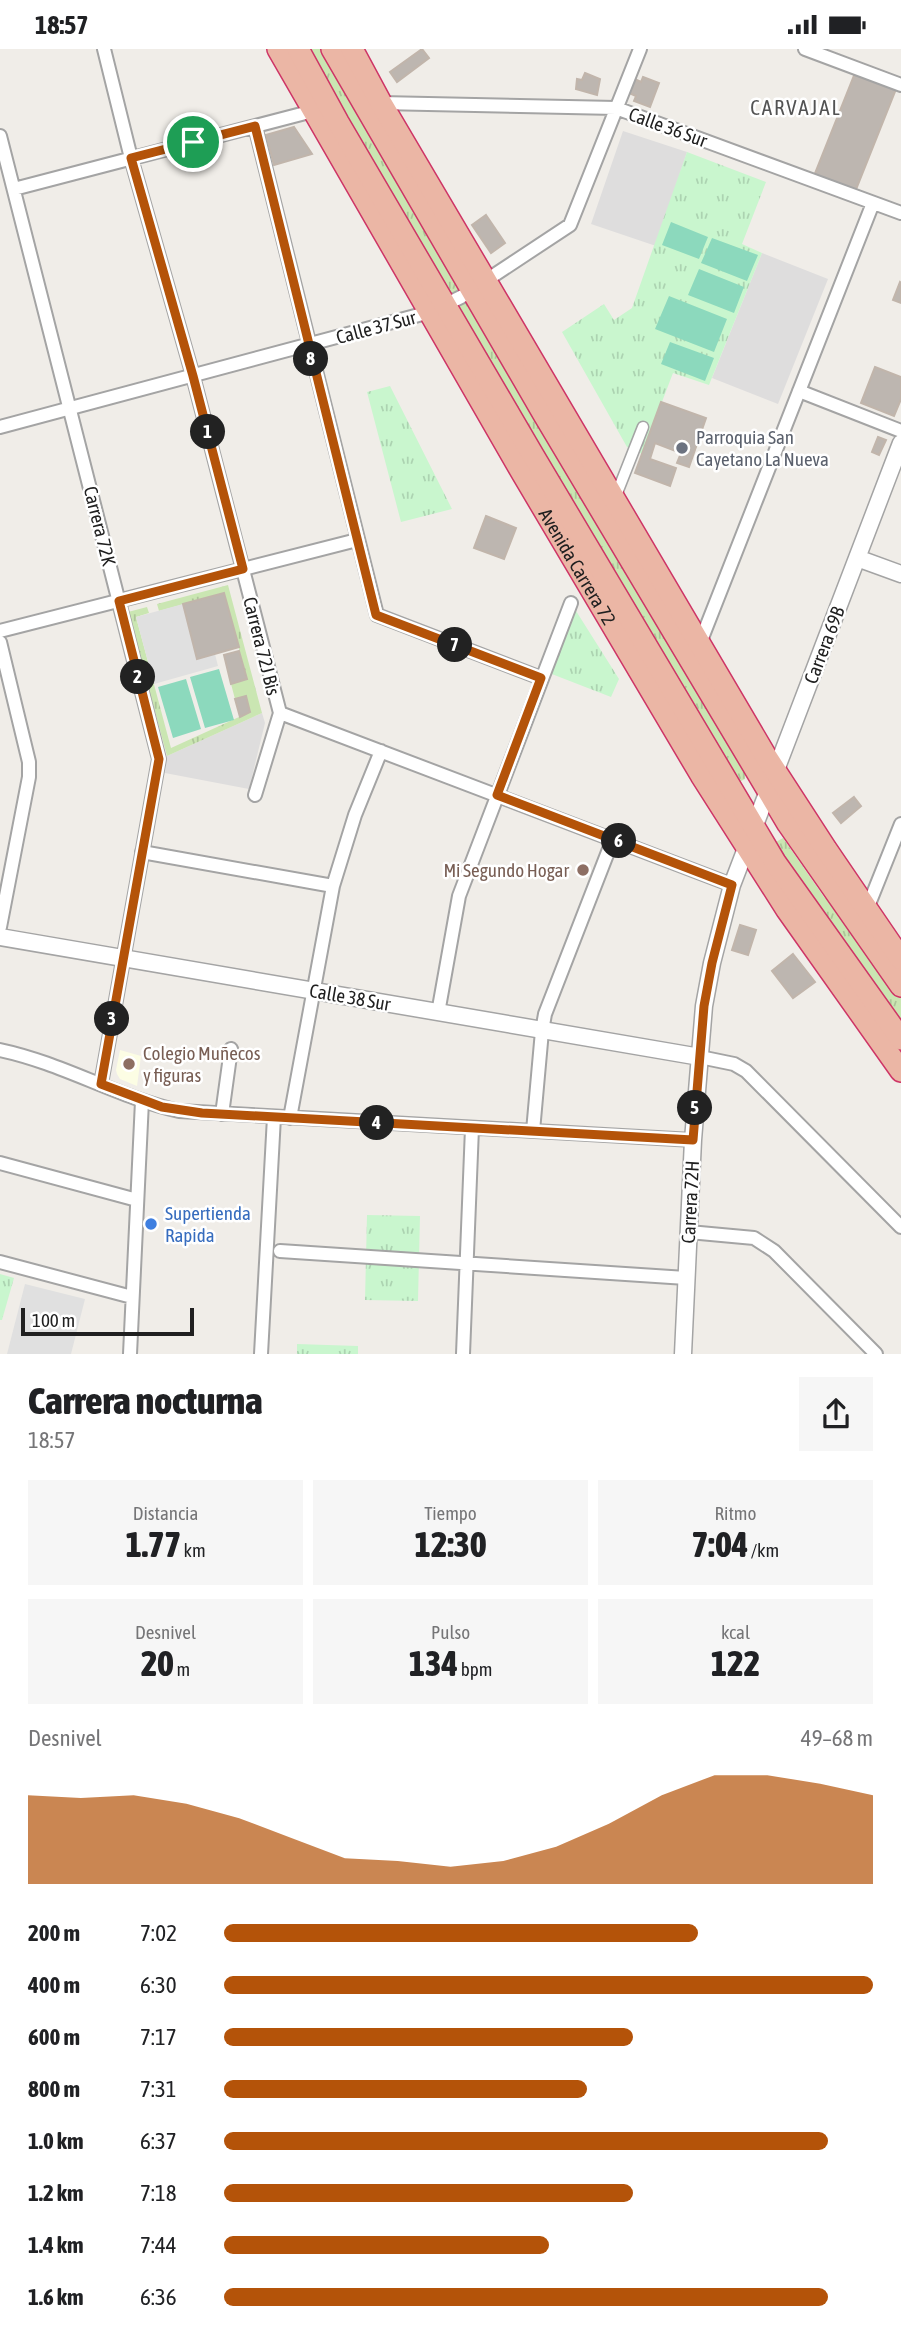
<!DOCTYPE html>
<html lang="es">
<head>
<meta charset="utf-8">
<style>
  body { margin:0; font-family:"Asap Condensed",sans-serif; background:#f6f6f6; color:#202124; height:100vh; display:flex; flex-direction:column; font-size:26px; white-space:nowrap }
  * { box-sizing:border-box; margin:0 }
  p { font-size:23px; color:#757577 }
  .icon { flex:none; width:38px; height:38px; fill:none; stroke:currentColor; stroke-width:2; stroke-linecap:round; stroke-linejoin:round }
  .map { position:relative; height:1305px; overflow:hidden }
  .details { display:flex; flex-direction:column; background:#fff; flex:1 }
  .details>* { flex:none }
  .scale { position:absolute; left:21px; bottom:18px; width:173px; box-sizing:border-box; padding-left:7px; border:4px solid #202020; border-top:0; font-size:19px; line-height:24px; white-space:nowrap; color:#202020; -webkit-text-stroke:5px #fff; paint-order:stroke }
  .pin { position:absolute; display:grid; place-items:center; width:60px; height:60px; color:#fff; margin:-30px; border:4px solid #fff; border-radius:50%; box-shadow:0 2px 7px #0007 }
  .km { position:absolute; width:35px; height:35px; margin:-18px; border-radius:50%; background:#222; color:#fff; font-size:19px; line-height:35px; text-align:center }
  .round { display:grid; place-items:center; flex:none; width:74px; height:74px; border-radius:0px; background:#f6f6f6 }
  .summary { display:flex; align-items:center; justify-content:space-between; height:119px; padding:0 28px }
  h1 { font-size:38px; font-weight:800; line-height:52px }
  .metrics { display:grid; grid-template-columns:repeat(3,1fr); gap:10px; height:119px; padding:7px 28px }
  .metrics div { display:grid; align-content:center; border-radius:0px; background:#f6f6f6; text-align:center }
  .metrics b { font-size:35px; font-weight:800 }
  .metrics small { font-size:19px; font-weight:400 }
  .metrics p { font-size:19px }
  .chart { height:196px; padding:14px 28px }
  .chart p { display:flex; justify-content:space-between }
  .chart svg { width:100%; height:126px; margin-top:7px; fill:#b45309; opacity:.7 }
  ul { padding:0 28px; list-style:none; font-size:23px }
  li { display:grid; grid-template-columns:112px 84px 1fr; align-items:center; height:52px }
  li i { height:18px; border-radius:9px; background:#b45309 }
  .status { display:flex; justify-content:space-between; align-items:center; height:49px; padding:0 35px; background:#fff; direction:ltr }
  .status svg { height:19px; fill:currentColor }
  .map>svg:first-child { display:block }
  .residential { fill:#dedddd }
  .education { fill:#fcfde4 }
  .grass { fill:url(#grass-tufts) }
  .park { fill:url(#park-tufts) }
  .pitch { fill:#8cd9bd }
  .parking { fill:#e0e0e0 }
  .building { fill:#bdb6b0; stroke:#c1b5ab; stroke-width:2 }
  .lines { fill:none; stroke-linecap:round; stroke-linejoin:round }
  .pedestrian-casing { stroke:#a4a4a4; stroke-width:13 }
  .minor-casing { stroke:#a4a4a4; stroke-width:16 }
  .tertiary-casing { stroke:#a4a4a4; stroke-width:19 }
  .trunk-casing { stroke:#ce3566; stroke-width:24 }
  .pedestrian { stroke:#fff; stroke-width:10 }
  .minor { stroke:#fff; stroke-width:12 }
  .tertiary { stroke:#fff; stroke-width:16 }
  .trunk { stroke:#ebb6a5; stroke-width:21 }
  .route-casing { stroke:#fff; stroke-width:14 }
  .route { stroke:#b45309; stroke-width:9 }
  .worship-dot { fill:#6b7280; stroke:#fff; stroke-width:2.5 }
  .education-dot { fill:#8d6e63; stroke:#fff; stroke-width:2.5 }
  .shop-dot { fill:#3f7fe0; stroke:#fff; stroke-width:2.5 }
  .labels { text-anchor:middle; stroke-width:5; stroke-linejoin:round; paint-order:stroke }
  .street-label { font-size:19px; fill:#202020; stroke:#fff }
  .worship-label { font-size:19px; fill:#5b616d; stroke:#fff; text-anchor:start }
  .education-label { font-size:19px; fill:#785e54; stroke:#fff; text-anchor:end }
  .shop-label { font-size:19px; fill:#366cbe; stroke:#fff; text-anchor:start }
  .neighbourhood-label { font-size:21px; letter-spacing:2px; fill:#535353; stroke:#fff }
</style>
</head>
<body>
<div class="status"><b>18:57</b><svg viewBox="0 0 49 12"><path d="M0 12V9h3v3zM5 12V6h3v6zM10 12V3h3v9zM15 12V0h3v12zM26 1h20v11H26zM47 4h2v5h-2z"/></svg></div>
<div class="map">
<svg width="901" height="1305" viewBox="0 0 901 1305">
  <defs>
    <pattern id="grass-tufts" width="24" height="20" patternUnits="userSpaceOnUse" patternTransform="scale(1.75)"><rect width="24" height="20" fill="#cae6b2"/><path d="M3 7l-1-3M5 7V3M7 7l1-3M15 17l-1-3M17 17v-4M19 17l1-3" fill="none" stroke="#adc599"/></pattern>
    <pattern id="park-tufts" width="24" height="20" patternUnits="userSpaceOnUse" patternTransform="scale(1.75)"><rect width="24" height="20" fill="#c9f6ce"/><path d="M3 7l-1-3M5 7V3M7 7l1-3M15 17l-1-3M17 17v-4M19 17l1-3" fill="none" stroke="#acd3b1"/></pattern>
  </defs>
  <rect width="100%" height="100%" fill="#f0ede8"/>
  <path class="residential" d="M623,82L687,103L656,197L591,175Z
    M762,204L828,230L778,355L712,329Z
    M262,664L265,674L249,740L165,724L167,707Z"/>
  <path class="education" d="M120,1001L141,1007L137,1037L120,1030L117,1025L116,1021Z"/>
  <path class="grass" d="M303,0H324L463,239L446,249Z
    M469,252L745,719V730L739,733L454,260Z
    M228,536L262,664L167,707L128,563L147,558L149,564L136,568L171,699L250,663L235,650L231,635L247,630L224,544L159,562L157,555Z
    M783,789L824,848L840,859L901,944V973L774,794Z"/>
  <path class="park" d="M687,103L766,133L742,195L762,204L709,336L673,324L642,405L627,398L562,283L604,255L614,271L632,259Z
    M390,337L452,460L401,473L367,343Z
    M571,554L619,630L611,648L544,622Z
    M367,1166L420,1167L418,1252L365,1251Z
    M0,1225L14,1229L2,1271H0Z
    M297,1295L358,1297V1305H297Z"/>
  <path class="pitch" d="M671,173L708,188L699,210L662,196Z
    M712,189L758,206L747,232L701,214Z
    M699,220L744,238L734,264L688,246Z
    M669,247L727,270L714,303L655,280Z
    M670,293L714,309L705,332L661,315Z
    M219,620L234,671L205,679L190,628Z
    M186,630L201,680L173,689L158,638Z"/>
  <path class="parking" d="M183,555L197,609L215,605L218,617L154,635L136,568Z
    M25,1235L85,1250L71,1305H7Z"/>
  <path class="building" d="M422,0L429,9L397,33L390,23Z
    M585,24L600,30L597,46L576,40L577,30L582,31Z
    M855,24L896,40L855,143L814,127Z
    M643,28L659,34L650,58L634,52L636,47L629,44L635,30L641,33Z
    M294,78L312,105L274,116L266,86Z
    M486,166L505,194L491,204L472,176Z
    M900,233L901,234V254L893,251Z
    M875,318L901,328V350L894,367L861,354Z
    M661,353L706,369L689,418L677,414L681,404L655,394L650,410L676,419L670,437L635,424Z
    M878,388L886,391L879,406L872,403Z
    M486,467L516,479L504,510L474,499Z
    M224,544L239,598L197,610L183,555Z
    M239,602L247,630L231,635L224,606Z
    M246,647L250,663L240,668L235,650Z
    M854,748L861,757L841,774L833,764Z
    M740,876L756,881L748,906L732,901Z
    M793,905L815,933L793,949L772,922Z"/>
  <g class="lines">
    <g class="pedestrian-casing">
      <path id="pedestrian" d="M615,449L643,378"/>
    </g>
    <g class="minor-casing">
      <path id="minor" d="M104,0L131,109L193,327L280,664L255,746
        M805,0L901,36
        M381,54L616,59L901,164
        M255,77L377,566L541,629
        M0,87L159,710L101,1035
        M14,140L313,62
        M799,342L901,382
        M0,378L430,263L461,248L570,176L640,0
        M0,582L357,491
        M0,593L29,713V728L0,878
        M700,594L873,154
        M280,664L732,836
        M142,803L333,837
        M867,860L901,775
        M438,964L459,847L571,554
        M0,1001C62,1014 117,1048 179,1062L693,1091
        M700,1008L734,1015L746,1022L901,1178
        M222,1065L231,1000
        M290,1069L333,837L355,766L381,702
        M533,1082L542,982L545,965L613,790
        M0,1114L137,1151
        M689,1183L754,1189L774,1202L876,1305
        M280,1202L686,1229
        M0,1213L132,1248
        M130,1305L142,1052
        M261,1305L274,1068
        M463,1305L472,1079"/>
    </g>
    <g class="tertiary-casing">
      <path id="tertiary" d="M857,509L901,525
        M0,888L700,1008
        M683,1305L693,1091L704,957L712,914L732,836L901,394"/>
    </g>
    <g class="trunk-casing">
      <g id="trunk">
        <path id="s1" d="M278,0L521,422L701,726L787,861L901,1022"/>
        <path d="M298,0L338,73L533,406L775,813L901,990"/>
        <path d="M332,0L543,364L788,775L901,937"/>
        <path d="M352,0L381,54L767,709L826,800L901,910"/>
      </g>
    </g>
    <use href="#pedestrian" class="pedestrian"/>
    <use href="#minor" class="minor"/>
    <use href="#tertiary" class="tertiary"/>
    <use href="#trunk" class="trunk"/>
  </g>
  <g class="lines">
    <g class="route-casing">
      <path id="route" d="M255,77L376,566L541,629L497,746L732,836L712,914L704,957L693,1091L202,1064L162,1058L101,1035L159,710L119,552L243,520L193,327L131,109Z"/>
    </g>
    <use href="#route" class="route"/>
  </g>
  <circle class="worship-dot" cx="682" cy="399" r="7"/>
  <g class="education-dot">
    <circle cx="583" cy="821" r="7"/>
    <circle cx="129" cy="1015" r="7"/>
  </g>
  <circle class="shop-dot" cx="151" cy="1175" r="7"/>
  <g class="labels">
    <g class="street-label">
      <text transform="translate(668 78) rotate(20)" y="7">Calle 36 Sur</text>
      <text transform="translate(376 278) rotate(-15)" y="7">Calle 37 Sur</text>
      <text transform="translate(100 477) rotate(76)" y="7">Carrera 72K</text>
      <text dy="7" stroke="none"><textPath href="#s1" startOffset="598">Avenida Carrera 72</textPath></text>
      <text transform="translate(824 596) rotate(-69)" y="7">Carrera 69B</text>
      <text transform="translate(262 597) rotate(76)" y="7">Carrera 72J Bis</text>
      <text transform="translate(350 948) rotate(10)" y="7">Calle 38 Sur</text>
      <text transform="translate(690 1153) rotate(-87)" y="7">Carrera 72H</text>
    </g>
    <g class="worship-label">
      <text x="696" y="395">Parroquia San<tspan x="696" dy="22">Cayetano La Nueva</tspan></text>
    </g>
    <g class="education-label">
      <text x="569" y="828">Mi Segundo Hogar</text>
      <text x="143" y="1011" text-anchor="start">Colegio Muñecos<tspan x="143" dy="22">y figuras</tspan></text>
    </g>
    <g class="shop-label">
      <text x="165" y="1171">Supertienda<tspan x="165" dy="22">Rapida</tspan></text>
    </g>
    <g class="neighbourhood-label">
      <text x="796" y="66">CARVAJAL</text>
    </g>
  </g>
</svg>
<div class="scale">100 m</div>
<div class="pin" style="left:193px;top:93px;background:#1e9e55"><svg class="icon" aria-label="arrive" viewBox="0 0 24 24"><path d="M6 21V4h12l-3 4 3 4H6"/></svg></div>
<b class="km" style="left:208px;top:383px">1</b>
<b class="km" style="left:138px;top:628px">2</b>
<b class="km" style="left:112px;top:970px">3</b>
<b class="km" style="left:377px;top:1074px">4</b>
<b class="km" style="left:695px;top:1059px">5</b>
<b class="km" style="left:619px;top:792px">6</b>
<b class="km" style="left:455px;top:596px">7</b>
<b class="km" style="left:311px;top:310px">8</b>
</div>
<section class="details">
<div class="summary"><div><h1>Carrera nocturna</h1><p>18:57</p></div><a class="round"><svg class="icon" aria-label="share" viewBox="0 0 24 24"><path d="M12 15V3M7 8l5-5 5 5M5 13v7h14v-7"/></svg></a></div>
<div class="metrics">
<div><p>Distancia</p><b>1.77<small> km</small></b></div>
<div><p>Tiempo</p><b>12:30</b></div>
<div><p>Ritmo</p><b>7:04<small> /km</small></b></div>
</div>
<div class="metrics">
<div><p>Desnivel</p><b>20<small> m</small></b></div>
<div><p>Pulso</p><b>134<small> bpm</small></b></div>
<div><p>kcal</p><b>122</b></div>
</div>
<div class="chart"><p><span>Desnivel</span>49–68 m</p>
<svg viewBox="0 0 160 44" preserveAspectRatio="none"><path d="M0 44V13L10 14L20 13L30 16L40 21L50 28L60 35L70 36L80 38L90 36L100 31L110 23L120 13L130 6L140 6L150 9L160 13V44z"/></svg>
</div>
<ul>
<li><b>200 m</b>7:02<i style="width:73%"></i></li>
<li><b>400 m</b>6:30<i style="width:100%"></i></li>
<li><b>600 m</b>7:17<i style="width:63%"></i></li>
<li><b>800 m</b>7:31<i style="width:56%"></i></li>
<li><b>1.0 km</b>6:37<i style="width:93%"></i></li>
<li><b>1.2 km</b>7:18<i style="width:63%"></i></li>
<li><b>1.4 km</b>7:44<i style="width:50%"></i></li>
<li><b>1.6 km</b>6:36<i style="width:93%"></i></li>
</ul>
</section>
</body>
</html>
